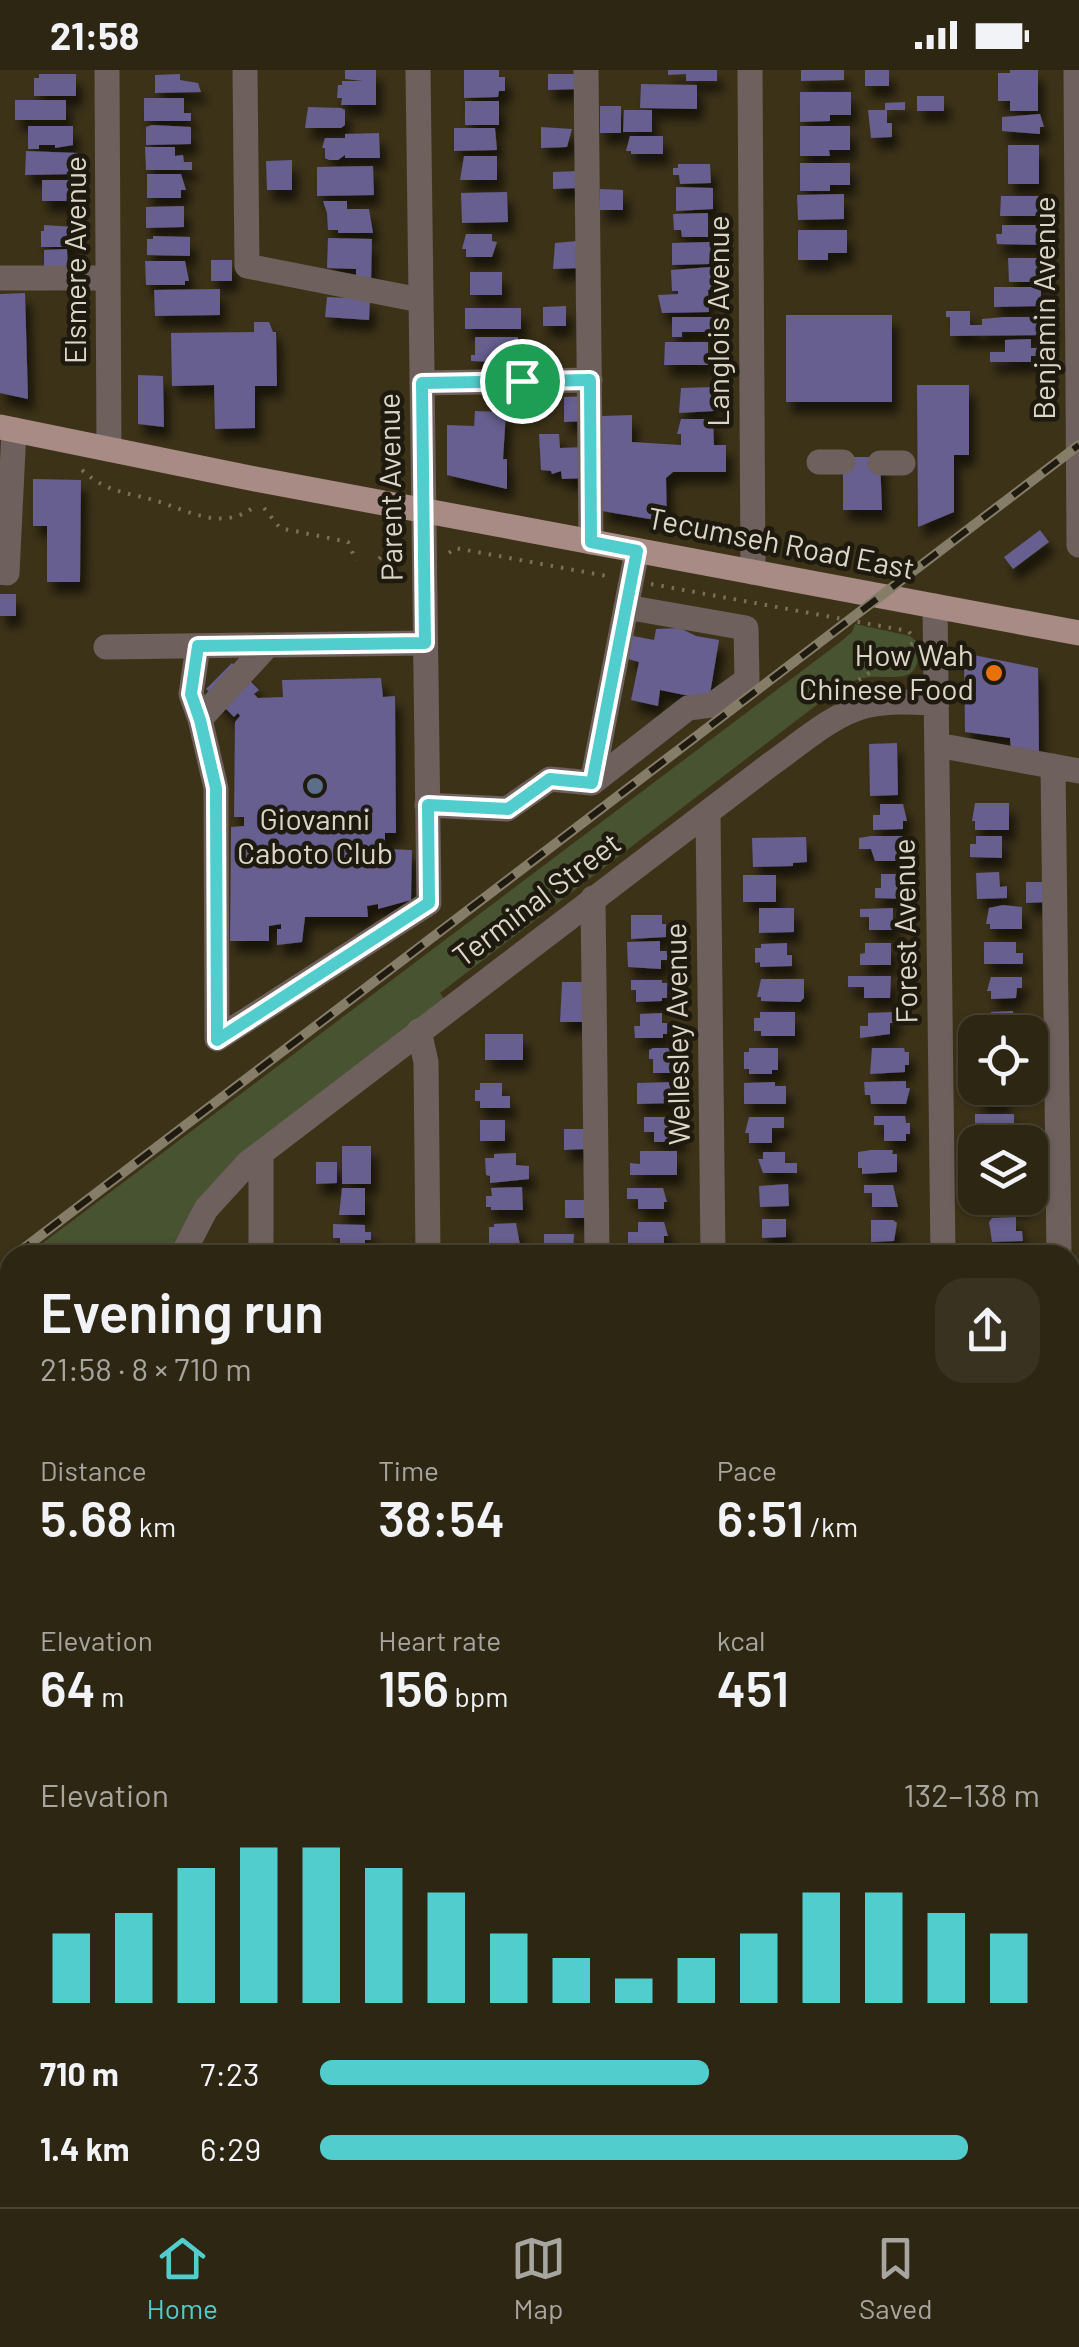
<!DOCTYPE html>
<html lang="en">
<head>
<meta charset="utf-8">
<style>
  body { margin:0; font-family:Barlow,sans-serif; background:#393220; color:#f1f3f6; height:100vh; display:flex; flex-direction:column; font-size:38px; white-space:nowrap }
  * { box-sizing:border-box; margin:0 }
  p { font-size:32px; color:#a7a59f }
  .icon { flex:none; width:55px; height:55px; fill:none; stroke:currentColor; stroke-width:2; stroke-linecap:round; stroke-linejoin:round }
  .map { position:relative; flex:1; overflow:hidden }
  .details { position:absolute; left:0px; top:1175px; width:1080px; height:962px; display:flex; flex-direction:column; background:#2d2612; border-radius:30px 30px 0 0; box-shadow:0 2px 8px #0004,0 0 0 2px #484332 }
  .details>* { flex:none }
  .tools { position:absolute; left:958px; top:945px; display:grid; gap:20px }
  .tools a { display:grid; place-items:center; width:90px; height:90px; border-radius:20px; background:#2d2612; box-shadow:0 2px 8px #0004,0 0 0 2px #484332; font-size:50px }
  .pin { position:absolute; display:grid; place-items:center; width:85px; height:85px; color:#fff; margin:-42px; border:5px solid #fff; border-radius:50%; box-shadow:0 2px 10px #0007 }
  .round { display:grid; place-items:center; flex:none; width:105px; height:105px; border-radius:30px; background:#393220 }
  .headline { display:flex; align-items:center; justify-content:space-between; height:170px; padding:0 40px }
  h1 { font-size:55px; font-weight:600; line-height:75px }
  .metrics { display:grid; grid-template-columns:repeat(3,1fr); gap:15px; height:170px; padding:10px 40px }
  .metrics div { display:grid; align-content:center }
  .metrics b { font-size:50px; font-weight:600 }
  .metrics small { font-size:28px; font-weight:400 }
  .metrics p { font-size:28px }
  .chart { height:280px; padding:20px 40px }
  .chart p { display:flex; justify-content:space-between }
  .chart svg { width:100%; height:180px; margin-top:10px; stroke:#52cdcd; stroke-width:6 }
  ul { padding:0 40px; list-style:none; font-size:32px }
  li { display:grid; grid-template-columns:160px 120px 1fr; align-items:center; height:75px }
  li i { height:25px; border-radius:12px; background:#52cdcd }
  .status { display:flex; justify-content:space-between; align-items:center; height:70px; padding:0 50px; background:#2d2612; direction:ltr }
  .status svg { height:28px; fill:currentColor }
  .tab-bar { display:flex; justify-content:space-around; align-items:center; height:140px; border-top:2px solid #484332; background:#2d2612; font-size:28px; color:#a7a59f }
  .tab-bar a { display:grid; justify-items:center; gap:5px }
  .tab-bar .on { color:#52cdcd }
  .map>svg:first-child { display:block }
  .green { fill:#485431 }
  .building { fill:#665e8f; filter:url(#shadow) }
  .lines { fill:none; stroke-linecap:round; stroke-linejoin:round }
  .path { stroke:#79705a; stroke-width:4; stroke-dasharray:2.5 8; stroke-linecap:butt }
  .minor { stroke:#6e605d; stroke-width:25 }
  .major { stroke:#a88b85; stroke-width:25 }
  .rail-casing { stroke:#857d68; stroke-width:10 }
  .rail { stroke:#1f1a0f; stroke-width:6; stroke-dasharray:19; stroke-linecap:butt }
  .route-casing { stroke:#fff; stroke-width:20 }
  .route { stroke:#52cdcd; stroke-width:12 }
  .food-dot { fill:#e8710a; stroke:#1f1a0f; stroke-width:4 }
  .service-dot { fill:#5c6f8a; stroke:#1f1a0f; stroke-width:4 }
  .labels { text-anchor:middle; stroke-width:9; stroke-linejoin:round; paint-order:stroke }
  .street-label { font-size:30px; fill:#dcd6c6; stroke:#1f1a0f }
  .poi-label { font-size:30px; fill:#dcd6c6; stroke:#1f1a0f; text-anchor:end }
</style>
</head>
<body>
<div class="status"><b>21:58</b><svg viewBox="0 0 49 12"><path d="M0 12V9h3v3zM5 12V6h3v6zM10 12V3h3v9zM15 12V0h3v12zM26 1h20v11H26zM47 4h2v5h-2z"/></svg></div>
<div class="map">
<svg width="1079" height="2137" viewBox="0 0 1079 2137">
  <defs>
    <filter id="shadow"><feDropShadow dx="6" dy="11" stdDeviation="5" flood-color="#0009"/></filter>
  </defs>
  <rect width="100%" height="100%" fill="#3c3218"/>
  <path class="green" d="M855,554L910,566L917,572C924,621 890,602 863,608C850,610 838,621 827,627L440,923L444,929L209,1118L187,1149L167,1185H27L839,573L852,562Z
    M10,1198V1396L0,1403V1206Z
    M449,2128H601V2137H450Z"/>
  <path class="building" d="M345,0H376V35H341L342,28H337L338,15H342V11H363L345,9Z
    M464,0H499V7H505V21H499L498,27L464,28Z
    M668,0H717V11H686V4L668,5Z
    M801,0H844V10L801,11Z
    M865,0H889V16H865Z
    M1010,0H1038V41H1010V31H998V3H1010Z
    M39,4H76V26H34V8H39Z
    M180,4V10L198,13L201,22L155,23V5Z
    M548,4H578V19L548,20Z
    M641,14L697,15V39L640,38Z
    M800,22H851V45H830V51L800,52Z
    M917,26H944V41H917Z
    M144,28H184V43H191V51H144Z
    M15,30H66V50H15Z
    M465,31H499V55H465Z
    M905,32V40H887V53H892V67L871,68L868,40H885V33Z
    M600,36H621V63H600Z
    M308,37L341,38L345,40V55L341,58H305Z
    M624,40H652V62H623Z
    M1040,44L1044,57H1040V64L1002,61V47Z
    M152,55L191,57V74L146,75V57Z
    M28,56H73V75L55,78V75H39V79H28Z
    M800,56H850V80H829L830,86H800Z
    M541,57L572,59L567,77L541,78Z
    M454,58H495L497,80L454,81Z
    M379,63L380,88H345V85L338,90H329L325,88V78H322L325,68H345V64Z
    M630,66H663V84H631V81H626Z
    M1008,75H1039V114H1008Z
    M145,77H175V86L183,85L184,92H192V100H146Z
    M26,81L78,83L77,104L25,105Z
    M464,86H497V110H460Z
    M292,90V120H267L266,91Z
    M800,93H850V115H830V121H800Z
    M678,94H710L711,113L680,114L679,105H673V98H678Z
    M373,96L374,125L317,126V97Z
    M578,101V118L553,119V102Z
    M147,104H181L186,120H181V128H147Z
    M42,110H76V131H42Z
    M676,117L713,118V139L676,141Z
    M600,119L623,120V140H600Z
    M507,122L508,152L462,153L461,123Z
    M844,124V149L798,150L797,125Z
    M1001,126H1046L1047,146H1000Z
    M323,131H347V139H369L373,163H338V160H328L327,143Z
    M184,136V157L146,158V137Z
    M708,143V167H682L681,160H674L673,144Z
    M44,155L74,157V177H41V161H44Z
    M1002,155H1041V175L997,174L996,164H1002Z
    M798,160H847V183H828V190H798Z
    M466,164H492V171L497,172L492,187H466V179H462Z
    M153,166L190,167V186L147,185V169H153Z
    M328,168L372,169L371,214H356V199L327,198Z
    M577,171L579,198L553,199L555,173Z
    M711,172L709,194L672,195V173Z
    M67,179L68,204L44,205V180Z
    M1008,188H1037V195H1043V212H1009Z
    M211,190H232V211H211Z
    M145,191H185L189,211H185V215H146Z
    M711,197V201H719V220H708L709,242L662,243L658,225L678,224V221H672L671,200Z
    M470,202H502V225H470Z
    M994,217H1041V236L994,237Z
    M220,219V245L155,246L154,220Z
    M25,223L28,329L0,323V224Z
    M327,227L370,229L369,250L325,247Z
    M566,236V256H543V237Z
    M465,238H521V259H465Z
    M946,241H970V255H982V249L1004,247H1050V265L950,266V247H946Z
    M786,245H892V332H786Z
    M672,247H715V262H682V267H672Z
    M254,252H269L273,262H276L277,316H255V358L215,359L214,315L172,316L171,263L254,262Z
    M475,267H518V278H536V294L471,291V285H475Z
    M1031,269V278H1037L1036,286H1031V292H990V282H1005V270Z
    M665,272H708V295H664Z
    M138,305L163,306L164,357L138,354Z
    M917,315H969V385H954V442L918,457Z
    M713,317L714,341L679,343L681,318Z
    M588,326L589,351L564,352V327Z
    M475,341L506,342L503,389H507V419L447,405V355L474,356Z
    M632,345V372L681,375V364H677L681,349H713L714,375H726V402H673L666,408L667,452L602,441V346Z
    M539,364H559L560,378L585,377L587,408L562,409L561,401L552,404L551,401L541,400Z
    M843,387H880L882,440H843Z
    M33,409L81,410L80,512H47V456H33Z
    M1040,460L1049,472L1013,499L1004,487Z
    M0,524H16V546H0Z
    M680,558L696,566L719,570L709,630L660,620L658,636L631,630L639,592L628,589L633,566L654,570L656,559Z
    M964,583L1038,598L1039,681L1011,682L1010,668L965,662Z
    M232,593L259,620L254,624L258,628L283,627L282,610L381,608L383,627L395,626L396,763H385V779L412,780L411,830L378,839V834L367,836L368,847H305L302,872L277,875V859H281V854L269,856V871H230L231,757L244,756V747H234L235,652L240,646L238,643L234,647L206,619Z
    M897,673L898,725L870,726L869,674Z
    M975,733H1009V760H975V751H972Z
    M880,734H903L907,751H903V759L873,760V745H880Z
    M871,766H903V791H875L871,779H859V768Z
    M976,766H1002V788L970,787V774H976Z
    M806,767L807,792L793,793V796L753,797L752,768Z
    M999,802L1000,817L1007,816V828L977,829L976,803Z
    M881,804H905V829L875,828V818H881Z
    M743,805H776V832H743Z
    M1026,812H1048L1049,832L1026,833Z
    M1003,835L1022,837V859H990V854H986L989,838Z
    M759,838H794V862L759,863Z
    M893,838V860H869V847H860V839Z
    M631,845H662V854H666V867L631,869Z
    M660,871V881H667V890H661V899L628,897L627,872Z
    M984,872H1016V883H1023V894H984Z
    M787,873V885H792V896L760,897V892L755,893V878H761V874Z
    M865,873H891V895H860V884L865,883Z
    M848,906H891L890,928H864V917H848Z
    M991,907H1022V918H1017L1016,928L991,929V921H987Z
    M761,909H804V928L800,932L761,931V927H757Z
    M631,910H662V913H667V928H662V931L636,932V920H631Z
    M562,912H584L586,952H560Z
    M1013,941V956L1018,955V962H991L986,945H991V942Z
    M760,942H795V966H761V961H754V948H760Z
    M895,942V953H890V964L860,968V956H868V943Z
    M662,943V953H667V964H663V968H635L634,956H640V944Z
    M485,964H523V990H485Z
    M653,978H675V1003H653V989H649V980Z
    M749,978H778V1000H772V1004H749V999H744V982H749Z
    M872,978H904L905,982H909V995H905V1002L870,1004Z
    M906,1011V1018H910L906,1034H871L870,1025H865L864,1012Z
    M674,1012V1033L637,1034V1013Z
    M775,1012V1016H786V1034H744V1013Z
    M480,1013H502V1026H510V1038H480V1031H475V1020H480Z
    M975,1018H1004L1005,1033H979Z
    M975,1044H1014V1071H975Z
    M874,1046H905L906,1053H910V1064H906V1071H884V1055H874Z
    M644,1047H680V1072H654V1062H644Z
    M749,1047H784V1058H772V1073H749V1063H745Z
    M480,1050H505V1071H480Z
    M564,1059H586V1079L564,1080Z
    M342,1076H371V1114H342Z
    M871,1080H893L892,1084H897V1102L862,1104V1098H858V1082Z
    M640,1081H677V1105H630V1093L640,1094Z
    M763,1082H785V1093H797V1103H763L758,1089H763Z
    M516,1083V1095L529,1096V1109L490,1113V1106L486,1105L485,1088H494V1084Z
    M316,1092H337V1113L316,1114Z
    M788,1114L789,1136L760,1137L759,1116Z
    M864,1115H893L898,1137H872V1123H864Z
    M522,1117L523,1140H491V1137H486V1126H492L491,1118Z
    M342,1118H365V1145H339Z
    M627,1118H663L667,1132H664V1139H638V1129H627Z
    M986,1128H1023V1136H986Z
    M565,1130H587V1148H565Z
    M1016,1147V1161H1022L1023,1171L992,1172L989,1152L992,1148Z
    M762,1149H786V1167L762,1168Z
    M871,1150H893L897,1153L894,1171L871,1172Z
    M638,1152H664L668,1166H664V1174H628V1162H638Z
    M516,1153L520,1175L489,1173V1157H494V1154Z
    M333,1154L365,1155V1162H371V1170H365V1177H340V1168H333Z
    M544,1164H574L573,1180L544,1182Z
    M1070,1313H1079V1341H1070Z
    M0,1707H10V1736L0,1735Z
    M180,2128H216V2137H180Z"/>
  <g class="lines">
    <path class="path" d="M82,400C109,425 131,422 163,433C194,444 226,460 255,436
      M264,438L280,458L348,472L356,491
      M449,483L455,478L612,507
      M379,489L383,485
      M651,514L908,561L915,568
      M850,616L913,573"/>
    <path class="minor" d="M107,0L109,379
      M245,0L247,196L420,230
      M586,0L591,472
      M750,0L753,502
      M1076,0L1079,475
      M0,208H108
      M422,313L590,310
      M819,392H843
      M880,393H903
      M0,502L7,503L14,360
      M935,536L943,1185
      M198,576L191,624L200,649L216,718L217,969L429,833L418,0
      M106,577L425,573
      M200,649L268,575
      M937,675L1079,701
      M1053,696L1059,1185
      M592,713L637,481
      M427,735L507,739L550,709L592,713L688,638L712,635L747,610L746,558L626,537
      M708,743L713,1185
      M593,828L597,1185
      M419,961L426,992L428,1185
      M261,1083V1185
      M182,1185L206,1139L248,1093L771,694C800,674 831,645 865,636C888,630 913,632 937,633
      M1070,1374H1079
      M0,1411L10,1406
      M147,2128V2137
      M269,2128V2137
      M438,2128L439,2137
      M724,2128V2137
      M953,2128L954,2137
      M1067,2128V2137
      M607,2137L608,2128"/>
    <path class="major" d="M0,357L255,409L1079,563"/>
    <g class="rail-casing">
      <path id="rail" d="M15,1185L1079,375"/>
    </g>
    <use href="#rail" class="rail"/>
  </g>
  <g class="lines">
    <g class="route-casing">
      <path id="route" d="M590,310L591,472L637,481L592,713L550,709L508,739L428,735L429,833L217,970L216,718L200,650L191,624L198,576L425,573L422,313Z"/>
    </g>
    <use href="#route" class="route"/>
  </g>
  <circle class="food-dot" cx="994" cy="603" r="10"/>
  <circle class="service-dot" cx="315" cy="716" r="10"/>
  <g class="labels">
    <g class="street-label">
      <text transform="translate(76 190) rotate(-90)" y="10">Elsmere Avenue</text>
      <text transform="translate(1045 238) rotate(-90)" y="10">Benjamin Avenue</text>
      <text transform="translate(719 251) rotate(-90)" y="10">Langlois Avenue</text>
      <text transform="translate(391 417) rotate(-91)" y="10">Parent Avenue</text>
      <text transform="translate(781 474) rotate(11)" y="10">Tecumseh Road East</text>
      <text transform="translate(537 830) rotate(-37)" y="10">Terminal Street</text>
      <text transform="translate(906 861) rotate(-91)" y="10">Forest Avenue</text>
      <text transform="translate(678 964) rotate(-91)" y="10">Wellesley Avenue</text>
    </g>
    <g class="poi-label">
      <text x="974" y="596">How Wah<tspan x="974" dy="34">Chinese Food</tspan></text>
      <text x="315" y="760" text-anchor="middle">Giovanni<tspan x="315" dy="34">Caboto Club</tspan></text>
    </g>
  </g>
</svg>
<div class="tools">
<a><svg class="icon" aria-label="locate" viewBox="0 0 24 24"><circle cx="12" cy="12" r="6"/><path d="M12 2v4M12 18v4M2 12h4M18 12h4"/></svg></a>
<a><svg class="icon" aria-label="layers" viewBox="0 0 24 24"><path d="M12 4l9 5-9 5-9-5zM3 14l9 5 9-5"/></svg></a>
</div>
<div class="pin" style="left:522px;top:311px;background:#1e9e55"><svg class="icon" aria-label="arrive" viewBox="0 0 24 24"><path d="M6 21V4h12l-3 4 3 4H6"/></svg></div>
<section class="details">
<div class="headline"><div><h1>Evening run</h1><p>21:58 · 8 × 710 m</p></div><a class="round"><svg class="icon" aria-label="share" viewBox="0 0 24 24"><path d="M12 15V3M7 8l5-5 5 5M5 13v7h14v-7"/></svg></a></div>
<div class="metrics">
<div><p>Distance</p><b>5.68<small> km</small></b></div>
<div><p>Time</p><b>38:54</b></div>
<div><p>Pace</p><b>6:51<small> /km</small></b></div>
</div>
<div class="metrics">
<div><p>Elevation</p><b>64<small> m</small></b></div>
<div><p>Heart rate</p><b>156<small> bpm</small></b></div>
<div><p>kcal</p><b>451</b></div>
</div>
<div class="chart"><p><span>Elevation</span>132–138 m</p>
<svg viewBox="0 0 160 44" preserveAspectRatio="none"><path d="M5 44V27M15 44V22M25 44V11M35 44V6M45 44V6M55 44V11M65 44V17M75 44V27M85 44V33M95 44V38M105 44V33M115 44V27M125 44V17M135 44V17M145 44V22M155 44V27"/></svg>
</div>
<ul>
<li><b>710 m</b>7:23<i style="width:54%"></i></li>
<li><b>1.4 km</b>6:29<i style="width:90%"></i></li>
</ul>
</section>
</div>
<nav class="tab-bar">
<a class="on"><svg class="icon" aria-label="home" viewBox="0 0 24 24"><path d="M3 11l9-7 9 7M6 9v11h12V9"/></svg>Home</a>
<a><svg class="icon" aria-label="map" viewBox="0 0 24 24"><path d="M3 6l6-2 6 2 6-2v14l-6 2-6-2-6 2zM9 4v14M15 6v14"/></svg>Map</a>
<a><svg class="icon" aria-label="saved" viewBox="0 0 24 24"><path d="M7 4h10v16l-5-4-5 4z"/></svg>Saved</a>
</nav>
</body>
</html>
